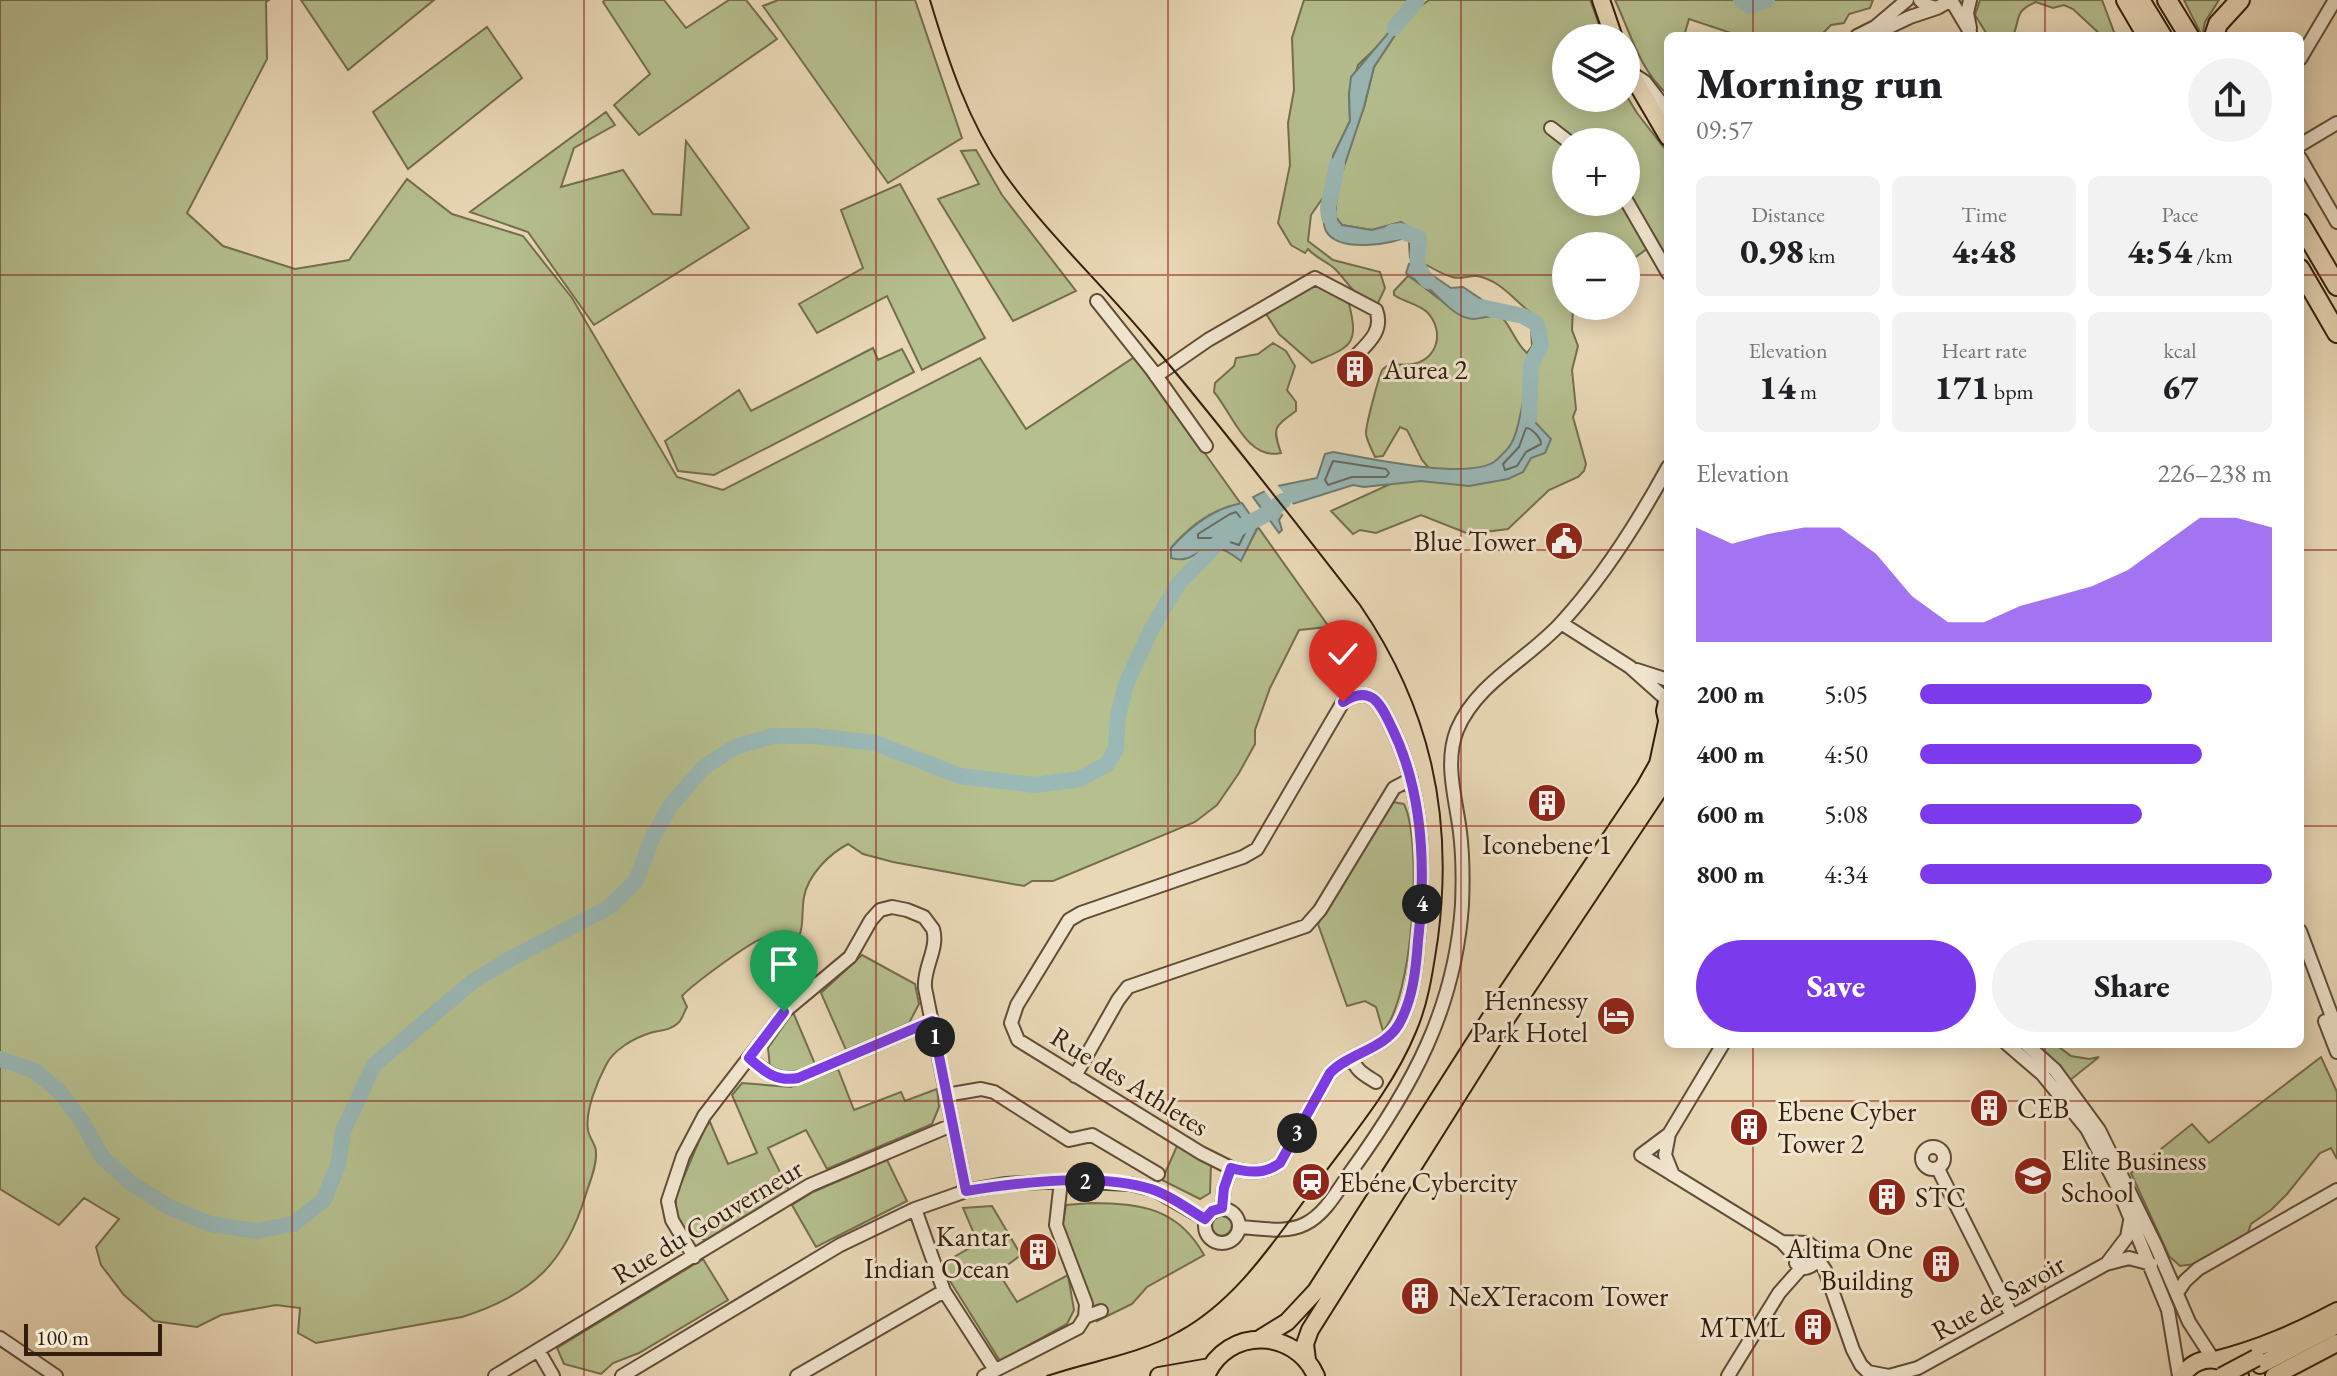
<!DOCTYPE html>
<html lang="en">
<head>
<meta charset="utf-8">
<style>
  body { margin:0; font-family:"EB Garamond",serif; background:#f2f2f2; color:#202124; height:100vh; display:flex; flex-direction:column; font-size:30px; white-space:nowrap }
  * { box-sizing:border-box; margin:0 }
  p { font-size:26px; color:#757577 }
  .icon { flex:none; width:44px; height:44px; fill:none; stroke:currentColor; stroke-width:2; stroke-linecap:round; stroke-linejoin:round }
  .map { position:relative; flex:1; overflow:hidden }
  .sheet { position:absolute; left:1664px; top:32px; width:640px; height:1016px; display:flex; flex-direction:column; background:#fff; border-radius:12px; box-shadow:0 4px 20px #0003 }
  .sheet>* { flex:none }
  .buttons { position:absolute; left:1552px; top:24px; display:grid; gap:16px }
  .buttons a { display:grid; place-items:center; width:88px; height:88px; border-radius:50%; background:#fff; box-shadow:0 4px 20px #0003; font-size:40px }
  .scale { position:absolute; left:24px; bottom:20px; width:138px; box-sizing:border-box; padding-left:8px; border:4px solid #331d0c; border-top:0; font-size:22px; line-height:28px; white-space:nowrap; color:#331d0c; -webkit-text-stroke:6px #f1e6d0; paint-order:stroke }
  .pin { position:absolute; display:grid; place-items:center; width:68px; height:68px; color:#fff; margin:-82px -34px; border-radius:50% 50% 50% 0; rotate:-45deg; box-shadow:0 0 8px #0007 }
  .pin .icon { rotate:45deg }
  .km { position:absolute; width:40px; height:40px; margin:-20px; border-radius:50%; background:#222; color:#fff; font-size:22px; line-height:40px; text-align:center }
  .round { display:grid; place-items:center; flex:none; width:84px; height:84px; border-radius:42px; background:#f2f2f2 }
  .overview { display:flex; align-items:center; justify-content:space-between; height:136px; padding:0 32px }
  h1 { font-size:44px; font-weight:800; line-height:60px }
  .stats { display:grid; grid-template-columns:repeat(3,1fr); gap:12px; height:136px; padding:8px 32px }
  .stats div { display:grid; align-content:center; border-radius:12px; background:#f2f2f2; text-align:center }
  .stats b { font-size:34px; font-weight:800 }
  .stats small { font-size:22px; font-weight:400 }
  .stats p { font-size:22px }
  .chart { height:224px; padding:16px 32px }
  .chart p { display:flex; justify-content:space-between }
  .chart svg { width:100%; height:144px; margin-top:8px; fill:#7c3aed; opacity:.7 }
  .cta { display:flex; gap:16px; margin-top:auto; padding:16px 32px }
  .cta a { flex:1; height:92px; border-radius:48px; background:#7c3aed; color:#fff; font-size:32px; font-weight:800; line-height:92px; text-align:center }
  .cta a+a { background:#f2f2f2; color:#202124 }
  ul { padding:0 32px; list-style:none; font-size:26px }
  li { display:grid; grid-template-columns:128px 96px 1fr; align-items:center; height:60px }
  li i { height:20px; border-radius:10px; background:#7c3aed }
  .map>svg:first-child { display:block }
  .green { fill:#b6bf8e; stroke:#746e4d; stroke-width:2; fill-rule:evenodd }
  .water { fill:#99b8b6; stroke:#707a72; stroke-width:2 }
  .pier { fill:#e9d8b6 }
  .lines { fill:none; stroke-linecap:round; stroke-linejoin:round }
  .shore { stroke:#666a61; stroke-width:2 }
  .river { stroke:#99b8b6; stroke-width:16 }
  .minor-casing { stroke:#604c36; stroke-width:16 }
  .major-casing { stroke:#331d0c; stroke-width:20 }
  .highway-casing { stroke:#331d0c; stroke-width:22 }
  .minor { stroke:#f1e6d0; stroke-width:12 }
  .major { stroke:#e9d8b6; stroke-width:16 }
  .highway { stroke:#e9d8b6; stroke-width:18 }
  .tram { stroke:#331d0c; stroke-width:2 }
  .major-bridge-casing { stroke:#331d0c; stroke-width:20; stroke-linecap:butt }
  .major-bridge { stroke:#e9d8b6; stroke-width:16 }
  .route-casing { stroke:#fff; stroke-width:16 }
  .route { stroke:#7c3aed; stroke-width:10 }
  .grid { fill:none; stroke:#8f2418; stroke-width:2; stroke-opacity:0.55 }
  .labels { text-anchor:middle; stroke-width:6; stroke-linejoin:round; paint-order:stroke }
  .poi-label { font-size:28px; fill:#331d0c; stroke:#f1e6d0; text-anchor:start }
  .street-label { font-size:28px; fill:#331d0c; stroke:#f1e6d0 }
</style>
</head>
<body>
<div class="map">
<svg width="2337" height="1376" viewBox="0 0 2337 1376">
  <rect width="100%" height="100%" fill="#e9d8b6"/>
  <filter id="stains"><feTurbulence type="fractalNoise" baseFrequency=".0025" numOctaves="4"/><feColorMatrix values="0 0 0 0 .2 0 0 0 0 .09 0 0 0 0 .02 0 0 0 .5 -.17"/></filter>
  <radialGradient id="worn" r=".72"><stop offset=".6" stop-color="#630" stop-opacity="0"/><stop offset="1" stop-color="#630" stop-opacity=".3"/></radialGradient>
  <path class="green" d="M0,0H269L266,2L267,59L187,213L223,246L295,269L349,260L407,179L452,214L523,236L572,298L677,477L723,490L980,358L1026,429L1139,354L1194,438L1241,504C1213,508 1189,527 1171,548V558C1205,553 1209,536 1241,560L1258,527L1329,627L1299,630L1270,688L1255,730V744L1239,773L1217,805L1195,822L1053,881H1032L1024,886L893,862L863,854L848,844C829,854 808,875 804,897C800,918 808,937 786,949C780,944 772,937 764,938C751,941 692,985 682,996L687,1007C684,1012 682,1020 678,1023C670,1031 659,1030 650,1033C634,1038 613,1050 606,1065C597,1082 585,1111 588,1130C589,1138 596,1144 596,1152C597,1166 590,1181 586,1194C565,1264 531,1295 462,1317L316,1343L298,1333L300,1308L276,1305L221,1315L197,1327L154,1321L124,1295L101,1265L96,1247L119,1219L84,1198L59,1225L0,1189Z
    M301,0H434L348,70Z
    M605,0H664L686,28L729,0H746L777,39L639,135L614,105L650,74L603,2Z
    M778,0H915L962,138L888,183L763,6Z
    M1304,0H1414L1381,43L1358,65L1349,94L1350,121L1333,156L1331,186L1311,215L1308,241L1333,260L1380,272L1385,288L1378,303C1358,304 1347,280 1334,268C1326,261 1316,258 1308,249L1305,253L1291,245L1278,223L1290,165L1288,123L1294,90L1292,38Z
    M1429,0H1590L1604,38H1566V98H1626V95L1637,113L1668,153V273L1651,246L1626,264V246H1566V306H1573L1572,330L1578,346L1572,370L1576,409L1573,417L1586,464L1584,471L1578,477L1549,490L1508,529L1469,534L1421,515L1376,533L1360,530L1353,534L1331,511L1428,467L1422,460L1407,430L1400,427L1383,456L1375,457C1372,450 1367,441 1366,434C1365,428 1380,371 1383,369C1390,362 1404,366 1413,364C1438,359 1445,331 1427,312C1418,304 1404,302 1394,295V291L1408,276C1428,288 1451,313 1474,318C1481,319 1492,315 1500,315C1512,327 1515,343 1527,353L1532,346L1530,312C1514,300 1500,280 1477,276C1468,275 1461,280 1452,277C1437,273 1425,262 1410,258L1408,227L1401,222L1372,230L1342,225L1335,216L1339,177L1364,107L1374,67L1409,14ZM1566,142H1626V202H1566Z
    M1615,0H1873L1870,8L1849,14L1844,23L1831,25L1820,36H1808L1807,33L1799,36H1740L1689,19L1684,36H1668V95C1639,69 1631,34 1615,0Z
    M1980,0H2102L2114,32L2120,36H2102L2073,9L2064,5L2053,8L2036,2C2013,12 2021,18 2013,36H1988L1975,15Z
    M2184,0H2219L2205,22L2202,36Z
    M487,27L522,78L408,169L373,112Z
    M606,112L615,125L574,148L561,187L623,170L653,214L681,215L686,141L749,228L594,325L528,232L470,212Z
    M976,150L1002,195L1076,291L1013,321L938,199L979,184L961,151Z
    M900,184L985,338L922,370L887,296L817,333L799,304L863,268L841,210Z
    M1315,280L1349,304C1360,347 1349,347 1312,363L1279,334L1263,309Z
    M1273,343L1286,351L1295,366L1287,390L1296,402V411C1274,427 1272,427 1281,453C1247,461 1232,413 1214,392L1215,383L1234,366L1236,358L1258,354Z
    M873,348L878,360L902,349L914,372L714,475L678,471L665,441L739,390L751,411Z
    M1393,802L1404,804C1423,843 1413,999 1383,1031L1376,1007L1365,1001L1347,1006L1318,924Z
    M862,955L915,984L919,1004L909,1023L846,1050L821,993Z
    M793,1012L815,1064C798,1071 787,1076 770,1067L768,1048Z
    M2032,1044H2055L2071,1056L2089,1059L2099,1057L2069,1081Z
    M2321,1057L2337,1092V1159L2331,1148L2320,1153L2287,1194L2271,1210L2251,1224L2246,1238L2195,1264L2180,1266L2169,1256L2131,1173L2192,1124L2209,1143Z
    M838,1069L854,1110L901,1092L905,1101L937,1089L939,1107L932,1124L827,1169L806,1130L768,1148L789,1190L706,1240L688,1236L676,1214V1195L705,1127L710,1122L728,1164L757,1153L732,1095L742,1083L791,1087Z
    M1177,1146L1211,1164L1210,1193L1200,1199L1162,1180Z
    M887,1160L907,1201L816,1247L792,1205L813,1192Z
    M1091,1203C1140,1203 1178,1208 1204,1255L1147,1287L1132,1304L1097,1321L1062,1228L1066,1205Z
    M992,1206L1021,1255L998,1272L1017,1302L1068,1275L1074,1310L1067,1324L1000,1361L940,1265L978,1243L963,1208Z
    M1210 1225a11 11 0 1 1 22 0a11 11 0 1 1-22 0Z
    M703,1259L728,1300L639,1353L613,1363L601,1374L564,1364L557,1348Z"/>
  <path class="water" d="M1405,13L1409,14L1374,67L1364,107L1343,170L1331,186L1333,156L1350,121L1349,94L1351,77Z
    M1328,197L1335,200V216L1342,225L1372,230L1401,222L1408,227L1411,235C1393,245 1338,253 1326,231C1321,221 1325,210 1325,199Z
    M1413,262L1451,288L1463,287L1484,301L1496,305L1502,311L1500,315C1491,315 1483,318 1474,319C1455,319 1441,298 1427,287C1420,282 1412,279 1406,273L1409,264Z
    M1531,398L1534,421L1551,439L1545,453L1531,458L1523,472L1508,479L1469,486L1421,481L1364,487L1353,485L1289,505L1279,520L1282,530L1279,533L1253,497L1273,487L1317,478L1325,454L1333,452C1368,458 1465,480 1494,462C1499,458 1508,449 1511,444C1518,433 1520,414 1523,402Z
    M1242,503L1258,526L1241,561C1200,528 1201,567 1171,558V548C1190,527 1214,508 1242,503Z"/>
  <path class="pier" d="M1275,482L1295,507L1285,517L1262,488Z"/>
  <g class="lines">
    <path class="shore" d="M1526,428C1532,428 1541,438 1541,444L1526,452L1517,466L1505,470L1503,464L1519,447Z
      M1333,461L1386,469L1389,473L1386,477H1352L1328,485L1325,480Z
      M1236,512L1248,527L1239,545L1218,538H1198V534L1230,514Z"/>
    <path class="river" d="M1741,0L1750,6L1767,0
      M1394,28L1417,0
      M1329,217L1328,208L1337,165
      M1392,232L1401,231L1419,238C1418,257 1413,266 1428,281
      M1481,307L1523,316L1537,324L1541,345L1531,365L1529,418
      M0,1059L35,1071L59,1091L81,1120L102,1157L131,1183L169,1207L210,1224L256,1231L293,1224L324,1200L338,1165L343,1131L374,1065L472,982L508,960L608,908L636,881L653,836L671,805L703,768L735,747L773,736H816L875,743L960,776L1035,785L1080,779L1107,764L1116,749L1118,716L1126,684L1151,630L1178,584L1228,533L1263,516L1283,501"/>
    <g class="minor-casing">
      <path id="minor" d="M1920,0L1925,5L1937,8L1951,0L1970,32
        M1970,28L1967,13L1970,0
        M1857,36L1875,27L1907,0
        M1870,36L1910,17L1937,8
        M2300,59L2335,0
        M1636,76L1645,82L1668,112
        M1551,128L1569,142
        M2300,145L2337,123
        M2300,158L2337,222
        M1626,200L1668,273
        M1097,301L1152,370L1206,446
        M1156,376L1208,340L1315,278L1376,310C1385,333 1364,346 1350,362
        M1561,623L1630,667L1667,700
        M1637,670L1668,680
        M2300,931L2337,1030
        M2325,1021L2337,1052
        M2007,1044L2042,1074L2087,1129L2117,1186L2168,1310L2179,1376
        M2026,1044L2055,1070L2099,1130L2156,1246L2189,1322L2213,1359
        M749,1058C765,1071 776,1082 798,1078L932,1021
        M1352,1058C1356,1071 1365,1075 1376,1082
        M1075,1076L1118,1000L1128,987L1306,926L1320,910L1394,788L1411,779
        M946,1095L981,1089L994,1092L1069,1140L1092,1135L1158,1174
        M1669,1134L1641,1155L1782,1242L1793,1254
        M1922 1158a11 11 0 1 1 22 0a11 11 0 1 1-22 0Z
        M1938,1169L2012,1316
        M1673,1175L1665,1155L1669,1134L1723,1044
        M1061,1181L1056,1225L1086,1304L1085,1317
        M1222,1208L1224,1188L1231,1168L1201,1153L1018,1040L1011,1023L1017,1005L1069,920L1081,913L1243,857L1257,849L1343,702C1371,684 1380,703 1391,726C1424,792 1426,870 1418,941C1416,969 1413,999 1399,1024C1385,1049 1349,1053 1330,1073L1280,1163C1265,1174 1249,1173 1231,1168
        M1205 1226a17 17 0 1 1 34 0a17 17 0 1 1-34 0Z
        M915,1209L944,1291L995,1370
        M1239,1227C1261,1228 1285,1234 1305,1224C1326,1214 1339,1188 1352,1170C1412,1087 1455,1009 1462,905C1463,881 1463,856 1460,832C1456,799 1444,763 1457,730C1477,682 1529,659 1562,622C1605,575 1638,522 1668,467
        M1782,1242L1808,1243L1817,1250C1819,1260 1815,1266 1805,1268L1796,1263
        M694,1257L672,1220L668,1201L683,1156L704,1116L784,1012L850,957L871,920L880,910L892,907L907,910L924,917L933,929C939,949 923,967 925,988L966,1191
        M1817,1258L1825,1270L1853,1350L1861,1365L1868,1372L1889,1376L1918,1368L2106,1264L2129,1258L2151,1264
        M2108,1262L2127,1237L2130,1221
        M2177,1293L2185,1281L2198,1269L2337,1190
        M0,1338L56,1376
        M538,1350L553,1376
        M495,1376L810,1185L952,1125
        M622,1376L840,1245L915,1209L966,1191L1006,1184L1061,1181L1130,1184L1155,1190L1205,1219
        M797,1376L944,1291
        M984,1376L1078,1328L1085,1317L1101,1311
        M1728,1376L1779,1293L1802,1267"/>
    </g>
    <g class="major-casing">
      <path id="major" d="M1601,0L1614,38
        M1626,60L1630,72L1668,137
        M1668,697L1665,711L1668,724
        M1261,1338L1287,1322L1316,1291L1500,1003L1645,787L1658,764L1667,722
        M1307,1360L1305,1344L1310,1330L1500,1028L1668,776
        M2215,1360C2260,1349 2297,1332 2337,1311
        M2260,1365L2337,1325
        M1159,1376L1210,1367
        M1206,1376C1227,1327 1295,1328 1316,1376
        M2182,1376C2197,1354 2224,1354 2240,1376
        M2274,1376L2337,1343"/>
    </g>
    <g class="highway-casing">
      <path id="highway" d="M2126,0L2147,36
        M2140,0L2162,36
        M2167,0L2189,36
        M2214,36L2218,24L2240,0
        M2300,223L2337,286
        M2300,269L2337,333"/>
    </g>
    <use href="#minor" class="minor"/>
    <use href="#major" class="major"/>
    <use href="#highway" class="highway"/>
    <path class="tram" d="M930,0C948,60 968,121 1004,173C1047,234 1103,285 1151,343C1223,428 1291,517 1360,605C1430,707 1454,815 1438,938C1433,970 1429,1002 1416,1032C1392,1091 1347,1141 1310,1193C1272,1244 1235,1301 1178,1332C1138,1355 1090,1361 1047,1376"/>
    <g class="major-bridge-casing">
      <path id="major-bridge" d="M2222,1376L2256,1358"/>
    </g>
    <use href="#major-bridge" class="major-bridge"/>
  </g>
  <g class="lines">
    <g class="route-casing">
      <path id="route" d="M784,1012L749,1058C765,1072 776,1082 798,1078L932,1021L966,1191C1020,1182 1099,1173 1151,1189C1170,1195 1188,1209 1205,1219L1212,1211L1222,1208L1224,1188L1231,1168C1249,1173 1265,1174 1280,1163L1330,1073C1349,1053 1385,1049 1399,1024C1413,999 1416,969 1418,941C1426,870 1424,792 1391,726C1380,703 1371,684 1343,702"/>
    </g>
    <use href="#route" class="route"/>
  </g>
  <path class="grid" d="M292,0V1376M584,0V1376M876,0V1376M1168,0V1376M1461,0V1376M1753,0V36M2045,0V36M0,275H1566M1626,275H1668M2300,275H2337M0,550H1668M2300,550H2337M0,826H1668M2300,826H2337M1753,1044V1376M2045,1044V1376M0,1101H2337"/>
  <defs>
    <g id="building-disc" transform="scale(2)"><circle r="9.5" fill="#8f2418" stroke="#f1e6d0"/><path d="M-4-6H4V6H1V3H-1V6H-4ZM-2.5-4.3h1.7v1.8h-1.7ZM.8-4.3h1.7v1.8H.8ZM-2.5-1h1.7V.8h-1.7ZM.8-1h1.7V.8H.8Z" fill="#fff"/></g>
    <g id="civic-disc" transform="scale(2)"><circle r="9.5" fill="#8f2418" stroke="#f1e6d0"/><path d="M-.6-6.5H3V-4.5H.6V-3L4-1V1h2V6H-6V1h2V-1L-.6-3ZM-1.2 2.5V6h2.4V2.5Z" fill="#fff"/></g>
    <g id="hotel-disc" transform="scale(2)"><circle r="9.5" fill="#8f2418" stroke="#f1e6d0"/><path d="M-6-4.5h1.5V1H6V5H4.5V3h-9V5H-6ZM-4 0a1.8 1.8 0 1 1 3.6 0ZM.5 0V-2.5h3Q6-2.5 6 0Z" fill="#fff"/></g>
    <g id="university-disc" transform="scale(2)"><circle r="9.5" fill="#8f2418" stroke="#f1e6d0"/><path d="M0-5L7-2L0 1L-7-2ZM-4 1L0 2.5L4 1V4Q0 6-4 4Z" fill="#fff"/></g>
    <g id="station-disc" transform="scale(2)"><circle r="9.5" fill="#8f2418" stroke="#f1e6d0"/><path d="M-3-6H3Q5-6 5-4V2Q5 4 3 4L4.5 6H3L1.5 4h-3L-3 6H-4.5L-3 4Q-5 4-5 2V-4Q-5-6-3-6ZM-3.5-4v3h7v-3ZM-3.5 1v1.5H-2V1ZM2 1v1.5H3.5V1Z" fill="#fff"/></g>
  </defs>
  <g fill-rule="evenodd">
    <use href="#building-disc" x="1355" y="369"/>
    <use href="#civic-disc" x="1564" y="541"/>
    <use href="#building-disc" x="1547" y="803"/>
    <use href="#hotel-disc" x="1616" y="1016"/>
    <use href="#building-disc" x="1989" y="1108"/>
    <use href="#building-disc" x="1749" y="1127"/>
    <use href="#university-disc" x="2033" y="1176"/>
    <use href="#station-disc" x="1311" y="1182"/>
    <use href="#building-disc" x="1887" y="1197"/>
    <use href="#building-disc" x="1038" y="1252"/>
    <use href="#building-disc" x="1941" y="1264"/>
    <use href="#building-disc" x="1420" y="1296"/>
    <use href="#building-disc" x="1813" y="1327"/>
  </g>
  <g class="labels">
    <g class="poi-label">
      <text x="1383" y="379">Aurea 2</text>
      <text x="1536" y="551" text-anchor="end">Blue Tower</text>
      <text x="1547" y="854" text-anchor="middle">Iconebene 1</text>
      <text x="1588" y="1010" text-anchor="end">Hennessy<tspan x="1588" dy="32">Park Hotel</tspan></text>
      <text x="2017" y="1118">CEB</text>
      <text x="1777" y="1121">Ebene Cyber<tspan x="1777" dy="32">Tower 2</tspan></text>
      <text x="2061" y="1170">Elite Business<tspan x="2061" dy="32">School</tspan></text>
      <text x="1339" y="1192">Ebéne Cybercity</text>
      <text x="1915" y="1207">STC</text>
      <text x="1010" y="1246" text-anchor="end">Kantar<tspan x="1010" dy="32">Indian Ocean</tspan></text>
      <text x="1913" y="1258" text-anchor="end">Altima One<tspan x="1913" dy="32">Building</tspan></text>
      <text x="1448" y="1306">NeXTeracom Tower</text>
      <text x="1785" y="1337" text-anchor="end">MTML</text>
    </g>
    <g class="street-label">
      <text transform="translate(1130 1081) rotate(32)" y="10">Rue des Athletes</text>
      <text transform="translate(707 1221) rotate(-31)" y="10">Rue du Gouverneur</text>
      <text transform="translate(1998 1297) rotate(-29)" y="10">Rue de Savoir</text>
    </g>
  </g>
  <rect width="100%" height="100%" filter="url(#stains)"/>
  <rect width="100%" height="100%" fill="url(#worn)"/>
</svg>
<div class="buttons">
<a><svg class="icon" aria-label="layers" viewBox="0 0 24 24"><path d="M12 4l9 5-9 5-9-5zM3 14l9 5 9-5"/></svg></a>
<a>+</a>
<a>−</a>
</div>
<div class="scale">100 m</div>
<div class="pin" style="left:784px;top:1012px;background:#1e9e55"><svg class="icon" aria-label="arrive" viewBox="0 0 24 24"><path d="M6 21V4h12l-3 4 3 4H6"/></svg></div>
<div class="pin" style="left:1343px;top:702px;background:#d93025"><svg class="icon" aria-label="check" viewBox="0 0 24 24"><path d="M5 12l5 5 9-10"/></svg></div>
<b class="km" style="left:935px;top:1037px">1</b>
<b class="km" style="left:1085px;top:1182px">2</b>
<b class="km" style="left:1297px;top:1133px">3</b>
<b class="km" style="left:1422px;top:904px">4</b>
<section class="sheet">
<div class="overview"><div><h1>Morning run</h1><p>09:57</p></div><a class="round"><svg class="icon" aria-label="share" viewBox="0 0 24 24"><path d="M12 15V3M7 8l5-5 5 5M5 13v7h14v-7"/></svg></a></div>
<div class="stats">
<div><p>Distance</p><b>0.98<small> km</small></b></div>
<div><p>Time</p><b>4:48</b></div>
<div><p>Pace</p><b>4:54<small> /km</small></b></div>
</div>
<div class="stats">
<div><p>Elevation</p><b>14<small> m</small></b></div>
<div><p>Heart rate</p><b>171<small> bpm</small></b></div>
<div><p>kcal</p><b>67</b></div>
</div>
<div class="chart"><p><span>Elevation</span>226–238 m</p>
<svg viewBox="0 0 160 44" preserveAspectRatio="none"><path d="M0 44V9L10 14L20 11L30 9L40 9L50 17L60 30L70 38L80 38L90 33L100 30L110 27L120 22L130 14L140 6L150 6L160 9V44z"/></svg>
</div>
<ul>
<li><b>200 m</b>5:05<i style="width:66%"></i></li>
<li><b>400 m</b>4:50<i style="width:80%"></i></li>
<li><b>600 m</b>5:08<i style="width:63%"></i></li>
<li><b>800 m</b>4:34<i style="width:100%"></i></li>
</ul>
<div class="cta"><a>Save</a><a>Share</a></div>
</section>
</div>
</body>
</html>
